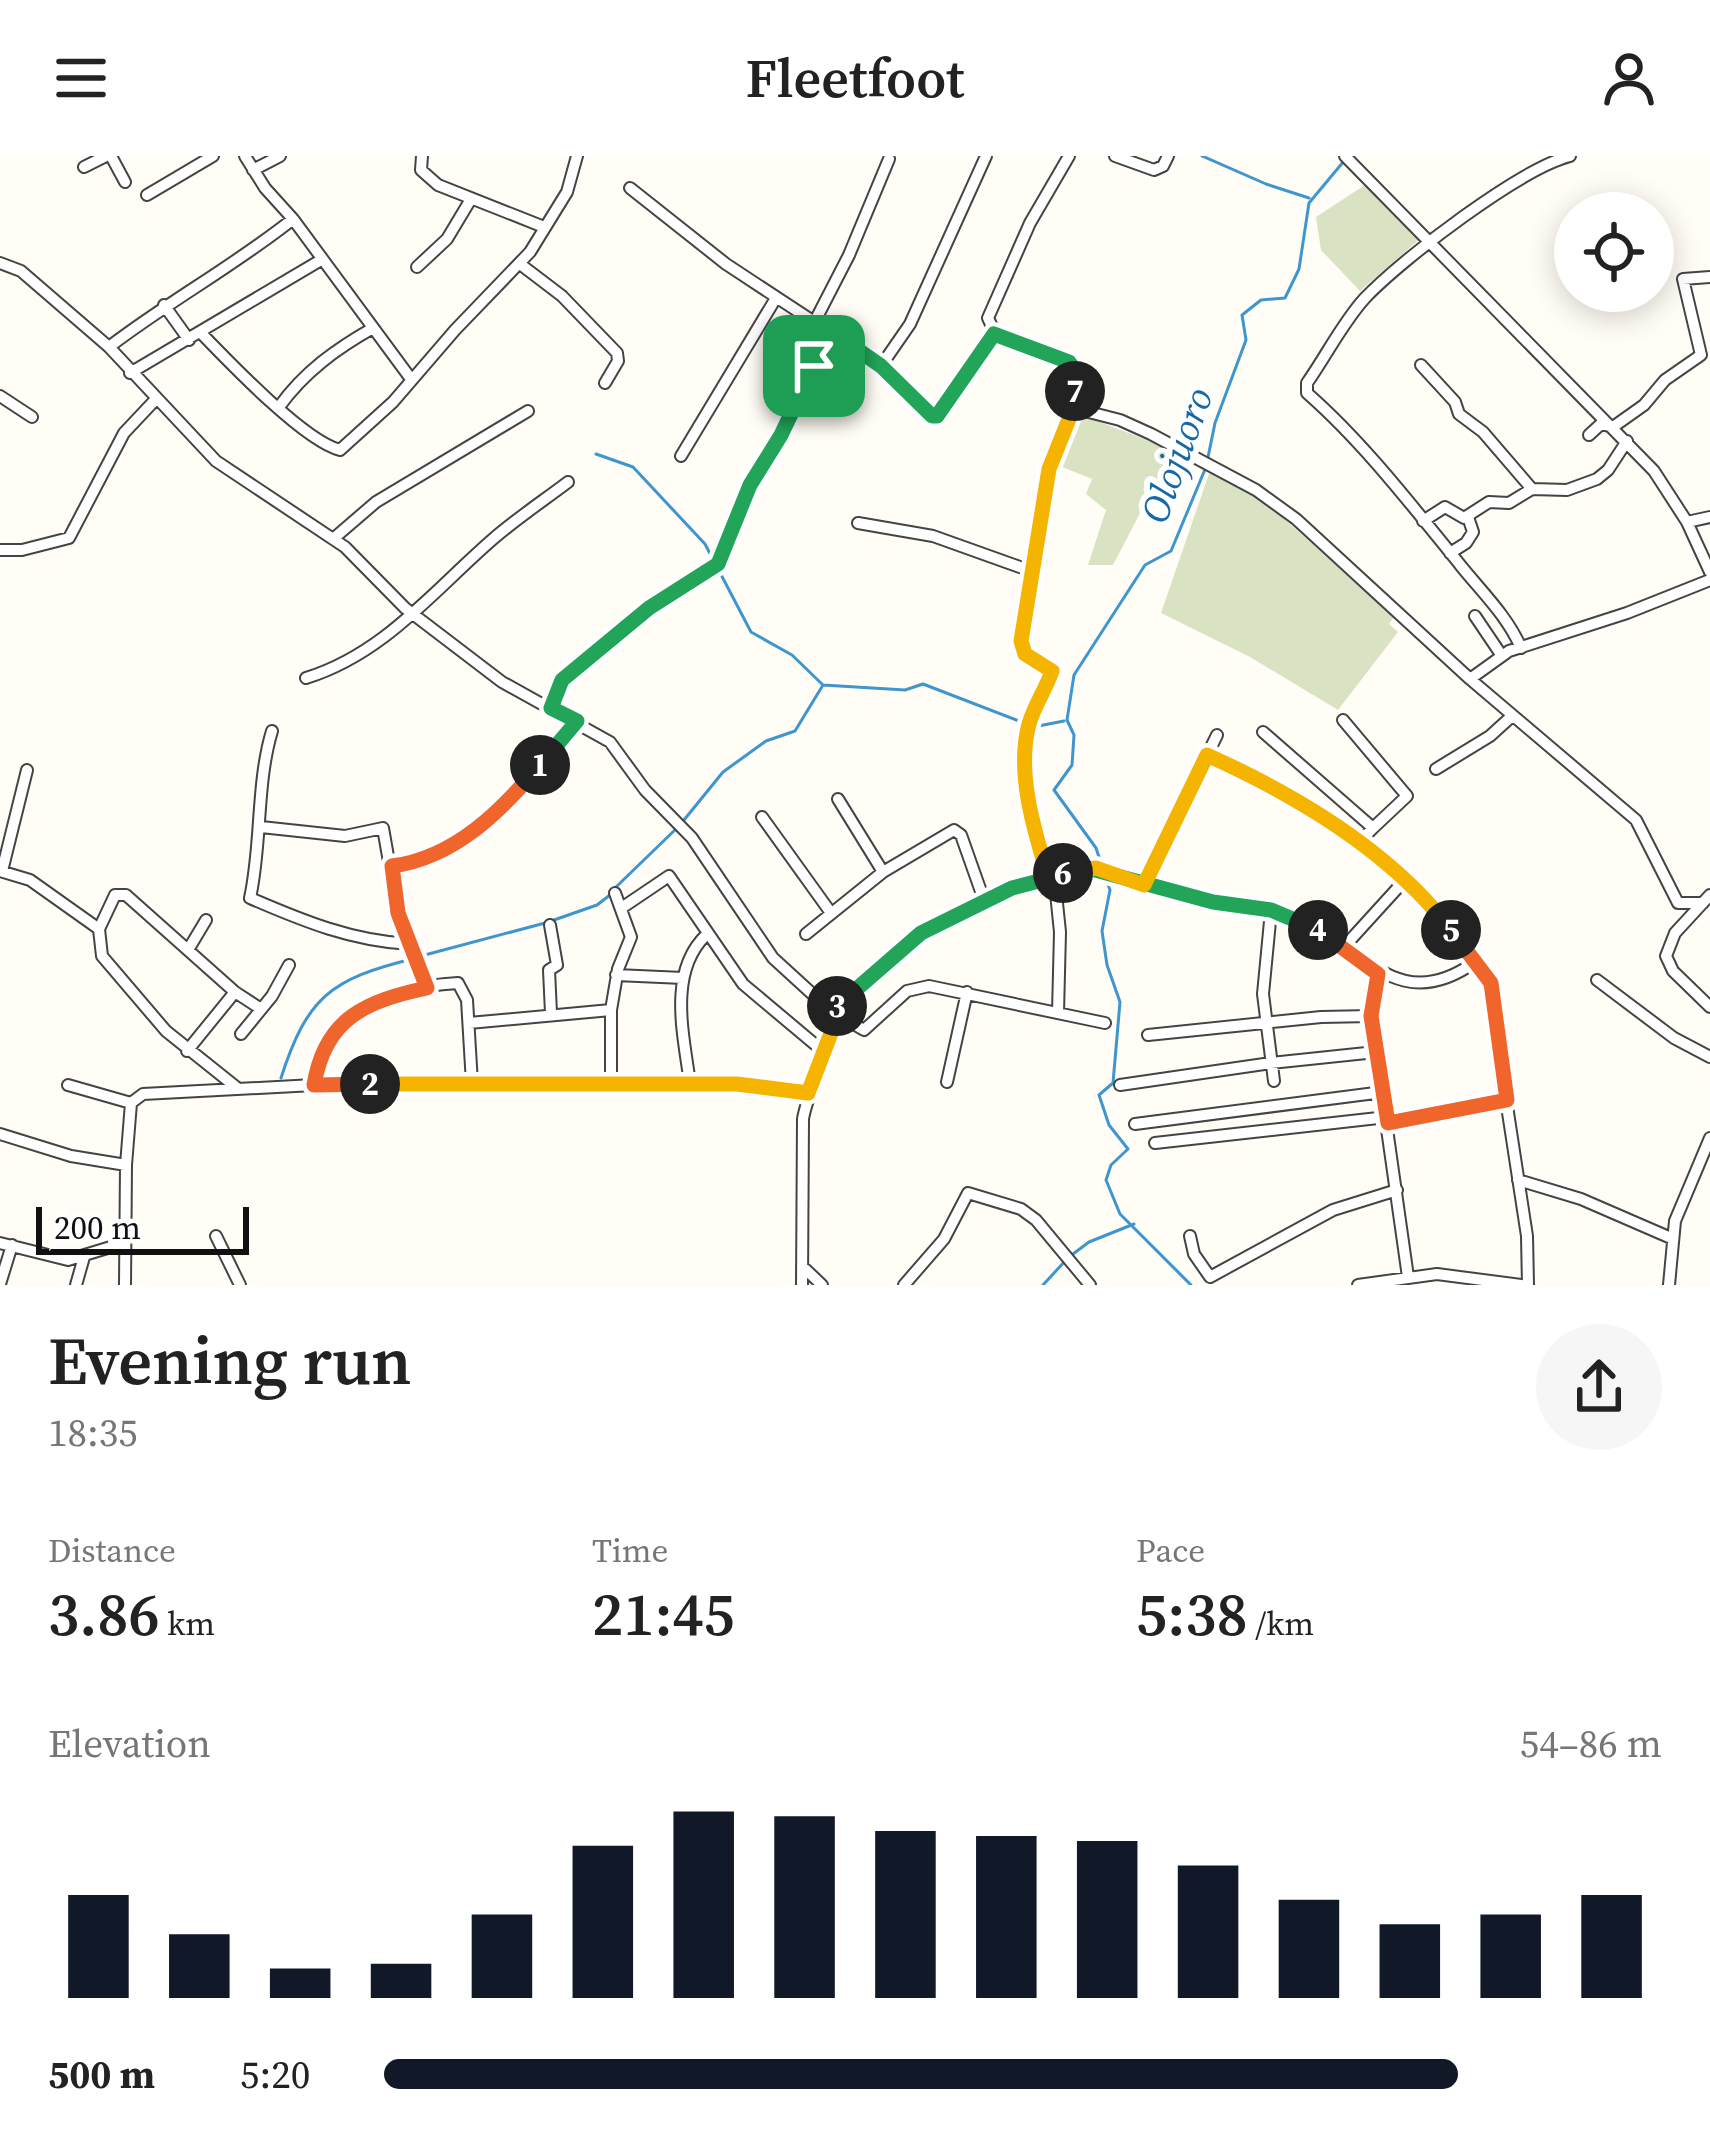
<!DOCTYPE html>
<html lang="en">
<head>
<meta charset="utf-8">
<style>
  body { margin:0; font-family:"Source Serif 4",serif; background:#f6f6f6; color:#222; height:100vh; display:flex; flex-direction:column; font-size:45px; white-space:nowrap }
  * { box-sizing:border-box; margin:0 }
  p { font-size:39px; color:#767676 }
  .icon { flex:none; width:66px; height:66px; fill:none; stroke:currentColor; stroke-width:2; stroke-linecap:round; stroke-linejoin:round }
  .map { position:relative; height:1129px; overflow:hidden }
  .side { display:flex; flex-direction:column; background:#fff; flex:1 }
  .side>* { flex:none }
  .controls { position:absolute; left:1554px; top:36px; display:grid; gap:24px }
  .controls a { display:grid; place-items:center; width:120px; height:120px; border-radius:50%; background:#fff; box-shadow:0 6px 30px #0003; font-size:60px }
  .scale { position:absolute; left:36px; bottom:30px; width:213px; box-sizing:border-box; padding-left:12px; border:6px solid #111; border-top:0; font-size:33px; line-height:42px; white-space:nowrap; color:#111; -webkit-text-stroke:9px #fff; paint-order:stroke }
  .pin { position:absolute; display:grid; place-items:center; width:102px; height:102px; color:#fff; margin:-51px; border-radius:24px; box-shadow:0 6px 18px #0006 }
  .km { position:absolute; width:60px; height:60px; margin:-30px; border-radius:50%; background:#222; color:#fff; font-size:33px; line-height:60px; text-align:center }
  .round { display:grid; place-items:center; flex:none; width:126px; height:126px; border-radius:63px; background:#f6f6f6 }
  .head { display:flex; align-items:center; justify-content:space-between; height:204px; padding:0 48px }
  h1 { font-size:66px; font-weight:600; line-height:90px }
  .metrics { display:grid; grid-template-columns:repeat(3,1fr); gap:18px; height:204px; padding:12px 48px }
  .metrics div { display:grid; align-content:center }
  .metrics b { font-size:60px; font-weight:600 }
  .metrics small { font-size:33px; font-weight:400 }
  .metrics p { font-size:33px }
  .chart { height:336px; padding:24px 48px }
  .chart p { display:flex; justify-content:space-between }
  .chart svg { width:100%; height:216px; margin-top:12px; stroke:#111827; stroke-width:6 }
  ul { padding:0 48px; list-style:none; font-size:39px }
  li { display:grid; grid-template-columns:192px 144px 1fr; align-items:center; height:90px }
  li i { height:30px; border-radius:15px; background:#111827 }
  header { display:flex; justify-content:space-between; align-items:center; height:156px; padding:0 48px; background:#fff; font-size:54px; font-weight:600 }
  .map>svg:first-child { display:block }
  .cemetery { fill:#d9e3c4 }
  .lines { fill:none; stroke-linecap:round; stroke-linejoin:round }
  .stream { stroke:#3f96cf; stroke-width:3 }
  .minor-casing { stroke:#444; stroke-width:14 }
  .minor { stroke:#fff; stroke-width:10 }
  .split-1-casing { stroke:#fff; stroke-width:24 }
  .split-2-casing { stroke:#fff; stroke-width:24 }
  .split-3-casing { stroke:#fff; stroke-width:24 }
  .split-4-casing { stroke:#fff; stroke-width:24 }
  .split-5-casing { stroke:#fff; stroke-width:24 }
  .split-6-casing { stroke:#fff; stroke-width:24 }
  .split-7-casing { stroke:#fff; stroke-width:24 }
  .split-8-casing { stroke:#fff; stroke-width:24 }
  .split-1 { stroke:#22a559; stroke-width:15 }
  .split-2 { stroke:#f0652b; stroke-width:15 }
  .split-3 { stroke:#f5b400; stroke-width:15 }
  .split-4 { stroke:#22a559; stroke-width:15 }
  .split-5 { stroke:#f0652b; stroke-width:15 }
  .split-6 { stroke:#f5b400; stroke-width:15 }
  .split-7 { stroke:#f5b400; stroke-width:15 }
  .split-8 { stroke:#22a559; stroke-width:15 }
  .labels { text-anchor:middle; stroke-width:12; stroke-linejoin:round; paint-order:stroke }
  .water-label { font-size:39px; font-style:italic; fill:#1768a6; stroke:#fff }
</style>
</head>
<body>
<header><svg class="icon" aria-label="menu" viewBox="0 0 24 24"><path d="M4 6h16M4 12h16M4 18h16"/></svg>Fleetfoot<svg class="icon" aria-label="person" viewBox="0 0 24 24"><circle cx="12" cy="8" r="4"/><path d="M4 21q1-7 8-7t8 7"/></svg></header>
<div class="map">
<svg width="1710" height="1129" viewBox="0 0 1710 1129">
  <rect width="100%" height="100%" fill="#fffdf5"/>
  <path class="cemetery" d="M1368,27L1421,82L1360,135L1321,94L1316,61Z
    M1079,258L1173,294L1113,409H1088L1106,354L1086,338L1092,323L1055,308Z
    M1211,312L1272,352L1394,461L1389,468L1398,476L1338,554L1250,501L1161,457Z"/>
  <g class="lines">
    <path class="stream" d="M1202,0L1266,28L1309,42
      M596,298L633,311L705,388L751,476L792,499L823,529
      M1033,571L1064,565
      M684,664L723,616L766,585L795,575L823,529L905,534L923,528L1024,567
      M1101,707L1096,692L1054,634L1072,609L1074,579L1067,564L1074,519L1145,409L1171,395L1206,311L1215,267L1246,184L1242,159L1261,144L1285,142L1299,113L1309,47L1344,5
      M1104,717L1110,734L1102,775L1107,809L1120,846L1113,927L1099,939L1109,969L1128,993L1111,1009L1106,1024L1120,1058L1191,1129
      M616,731L678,671
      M554,764L597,749L610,739
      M421,800L545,767
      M281,922C307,841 331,823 412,803
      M1073,1098L1089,1086L1134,1068
      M1043,1129L1066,1104"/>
    <g class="minor-casing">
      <path id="minor" d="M111,0L125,26
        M245,0L265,32L293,63L411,223
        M422,0L421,14L438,29L544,71
        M1115,0L1154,14L1163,10L1168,0
        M1345,0L1654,315L1687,366L1710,416
        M84,11L106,0
        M253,14L280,0
        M630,32L726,108L881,210L932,259L944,253L995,177
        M147,39L213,0
        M0,107L21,115L109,191L216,305L345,391L405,452L502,526L610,586L645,634L692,682L773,802L831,855C838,883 808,931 803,963L802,1129
        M520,108L562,140L617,197L618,205L605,227
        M417,111L447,83L471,43
        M164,149L189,184
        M814,167L849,99L889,3
        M200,176C228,205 304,285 340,294L393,246L455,174L530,96L567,36L577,0
        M109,191C169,145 234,110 293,63
        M1421,209L1455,246L1459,258L1483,276L1532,333
        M881,210L910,168L986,0
        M130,217L321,104
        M0,240L32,261
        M279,251C304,216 336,193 373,172
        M1073,252L1120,264L1151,278L1256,334L1296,363L1470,523L1636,664L1678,747H1703
        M1589,279L1601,268L1613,271L1644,249L1665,224L1701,199L1683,123L1710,121
        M681,300L776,142
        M1423,365L1445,351L1464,362L1489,346L1509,347L1532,333L1567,334L1597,323L1608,314L1627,285
        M1687,366L1710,361
        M858,367L933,380L1031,415
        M333,383L376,346L528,255
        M0,394H22L69,382L124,277L156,243
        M1450,397L1466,387L1473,376L1468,361
        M1475,460L1502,500
        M1521,492C1508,461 1482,436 1461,410C1413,351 1364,287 1307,237V227C1326,200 1343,166 1365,142C1403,102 1520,13 1570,0
        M306,522C384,498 433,435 493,383C516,363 543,345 568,326
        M1470,523L1509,495L1627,457L1710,424
        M551,552L562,524L649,452L717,408L750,329L835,178
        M1343,564L1407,640L1373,672
        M272,575C256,628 262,688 250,742C303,765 352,785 410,788
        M1263,576L1373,672L1359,686
        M1207,599L1277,631L1359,686L1444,765L1487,820L1527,1080L1528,1129
        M1436,613L1490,580L1512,560
        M838,643L883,716
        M762,661L831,757
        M261,671L345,680L383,672L398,757L427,832
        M392,710C475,699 527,625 577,565
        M0,715L30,724L99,773L102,800L166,875L236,931
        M2,715L27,614
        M1054,718L1060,776L1058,857
        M1048,720C1034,674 1017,618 1028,570C1033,552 1044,535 1052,518L1050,512L1025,498L1021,486L1049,313L1073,252L1077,219L1069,206L995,177L988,162L1030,67L1069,0
        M1144,729L1217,579
        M1710,739L1675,777L1666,800L1673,815L1710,851
        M623,751L669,720L743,828L824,896
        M1271,755L1263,838L1274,925
        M550,769L557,809L549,814L551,857
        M99,773L115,739H126L235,836L261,853
        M806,778L883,716L954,674L961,679L984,744
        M1343,792L1404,725
        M188,794L206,764
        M1378,818L1371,860L1408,1121
        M616,819L683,822
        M1597,824L1674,882L1710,901
        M469,867L611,854
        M1105,867L929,830L907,835L864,874L831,855C856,833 879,807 906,787C949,756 1037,712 1091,712C1112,712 1132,727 1152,732C1199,744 1250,745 1296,762C1360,786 1395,863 1475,806
        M241,878L272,840L289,809
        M1148,879L1321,861L1371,860
        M187,895L235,836
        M947,926L967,836
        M611,928V854L618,813L631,781L615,737
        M690,928C684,880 667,817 706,779
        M68,929L131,947
        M314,929C326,855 389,831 458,827L467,844L472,927
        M1120,929L1271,907L1376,896
        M131,947L143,938L314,929L472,927L737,928L807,937
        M1387,967L1507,944
        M1135,968L1383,936
        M0,978L71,1000L126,1009
        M1155,987L1387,961
        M1518,1024L1581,1043L1671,1082
        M216,1080L240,1129
        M1190,1080L1194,1098L1210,1121L1333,1054L1397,1034
        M0,1087L68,1104L124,1087
        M802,1110L822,1129
        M0,1128L12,1089
        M76,1129L84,1101
        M125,1129L126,1009L131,947
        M904,1129L944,1083L968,1037L1021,1053L1036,1064L1090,1129
        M1358,1129L1437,1118L1521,1129
        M1669,1129L1675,1065L1710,982"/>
    </g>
    <use href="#minor" class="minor"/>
  </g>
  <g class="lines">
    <g class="split-1-casing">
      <path id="split-1" d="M540,609L577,565L551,552L562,524L649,452L718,408L750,329L781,279L814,210"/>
    </g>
    <g class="split-2-casing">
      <path id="split-2" d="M370,928L314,929C325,862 366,845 427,832L398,757L392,710C455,702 502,654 540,609"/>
    </g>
    <g class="split-3-casing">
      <path id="split-3" d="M370,928H737L808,937L833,872L832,855L837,850"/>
    </g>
    <g class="split-4-casing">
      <path id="split-4" d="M837,850L921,777L1012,732L1088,712L1213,746L1271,754L1318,774"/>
    </g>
    <g class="split-5-casing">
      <path id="split-5" d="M1318,774L1378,818L1371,860L1388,967L1507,944L1491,827L1451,774"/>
    </g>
    <g class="split-6-casing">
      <path id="split-6" d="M1063,717L1096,712L1144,729L1207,599C1296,639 1390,694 1451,774"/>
    </g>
    <g class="split-7-casing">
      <path id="split-7" d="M1063,717L1048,720C1034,674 1016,616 1029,568C1034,550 1046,533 1052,515L1025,498L1021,485L1049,313L1073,253L1075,235"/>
    </g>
    <g class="split-8-casing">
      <path id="split-8" d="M814,210L835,178L881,210L932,260H937L994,178L1069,206L1078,219L1075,235"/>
    </g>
    <use href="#split-1" class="split-1"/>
    <use href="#split-2" class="split-2"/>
    <use href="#split-3" class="split-3"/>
    <use href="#split-4" class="split-4"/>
    <use href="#split-5" class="split-5"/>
    <use href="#split-6" class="split-6"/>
    <use href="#split-7" class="split-7"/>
    <use href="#split-8" class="split-8"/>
  </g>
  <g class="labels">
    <g class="water-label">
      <text transform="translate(1176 299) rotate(-70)" y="14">Olojuoro</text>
    </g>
  </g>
</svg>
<div class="controls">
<a><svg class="icon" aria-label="locate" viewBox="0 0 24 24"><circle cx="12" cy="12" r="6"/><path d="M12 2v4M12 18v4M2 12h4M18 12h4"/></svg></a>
</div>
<div class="scale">200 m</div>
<div class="pin" style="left:814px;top:210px;background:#1e9e55"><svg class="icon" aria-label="arrive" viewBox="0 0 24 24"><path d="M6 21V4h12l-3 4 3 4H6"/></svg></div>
<b class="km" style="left:540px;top:609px">1</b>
<b class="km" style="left:370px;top:928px">2</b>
<b class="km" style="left:837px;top:850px">3</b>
<b class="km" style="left:1318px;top:774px">4</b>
<b class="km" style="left:1451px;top:774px">5</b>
<b class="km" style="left:1063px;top:717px">6</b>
<b class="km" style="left:1075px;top:235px">7</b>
</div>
<section class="side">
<div class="head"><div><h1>Evening run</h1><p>18:35</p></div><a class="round"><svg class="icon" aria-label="share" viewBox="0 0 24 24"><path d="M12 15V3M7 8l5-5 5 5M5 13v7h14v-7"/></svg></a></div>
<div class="metrics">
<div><p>Distance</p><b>3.86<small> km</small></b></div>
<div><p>Time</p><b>21:45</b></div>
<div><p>Pace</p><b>5:38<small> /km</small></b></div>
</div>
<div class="chart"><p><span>Elevation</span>54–86 m</p>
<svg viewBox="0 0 160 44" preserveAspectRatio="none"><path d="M5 44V23M15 44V31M25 44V38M35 44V37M45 44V27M55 44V13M65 44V6M75 44V7M85 44V10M95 44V11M105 44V12M115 44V17M125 44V24M135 44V29M145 44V27M155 44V23"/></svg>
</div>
<ul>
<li><b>500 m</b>5:20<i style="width:84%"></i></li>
</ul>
</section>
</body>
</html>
